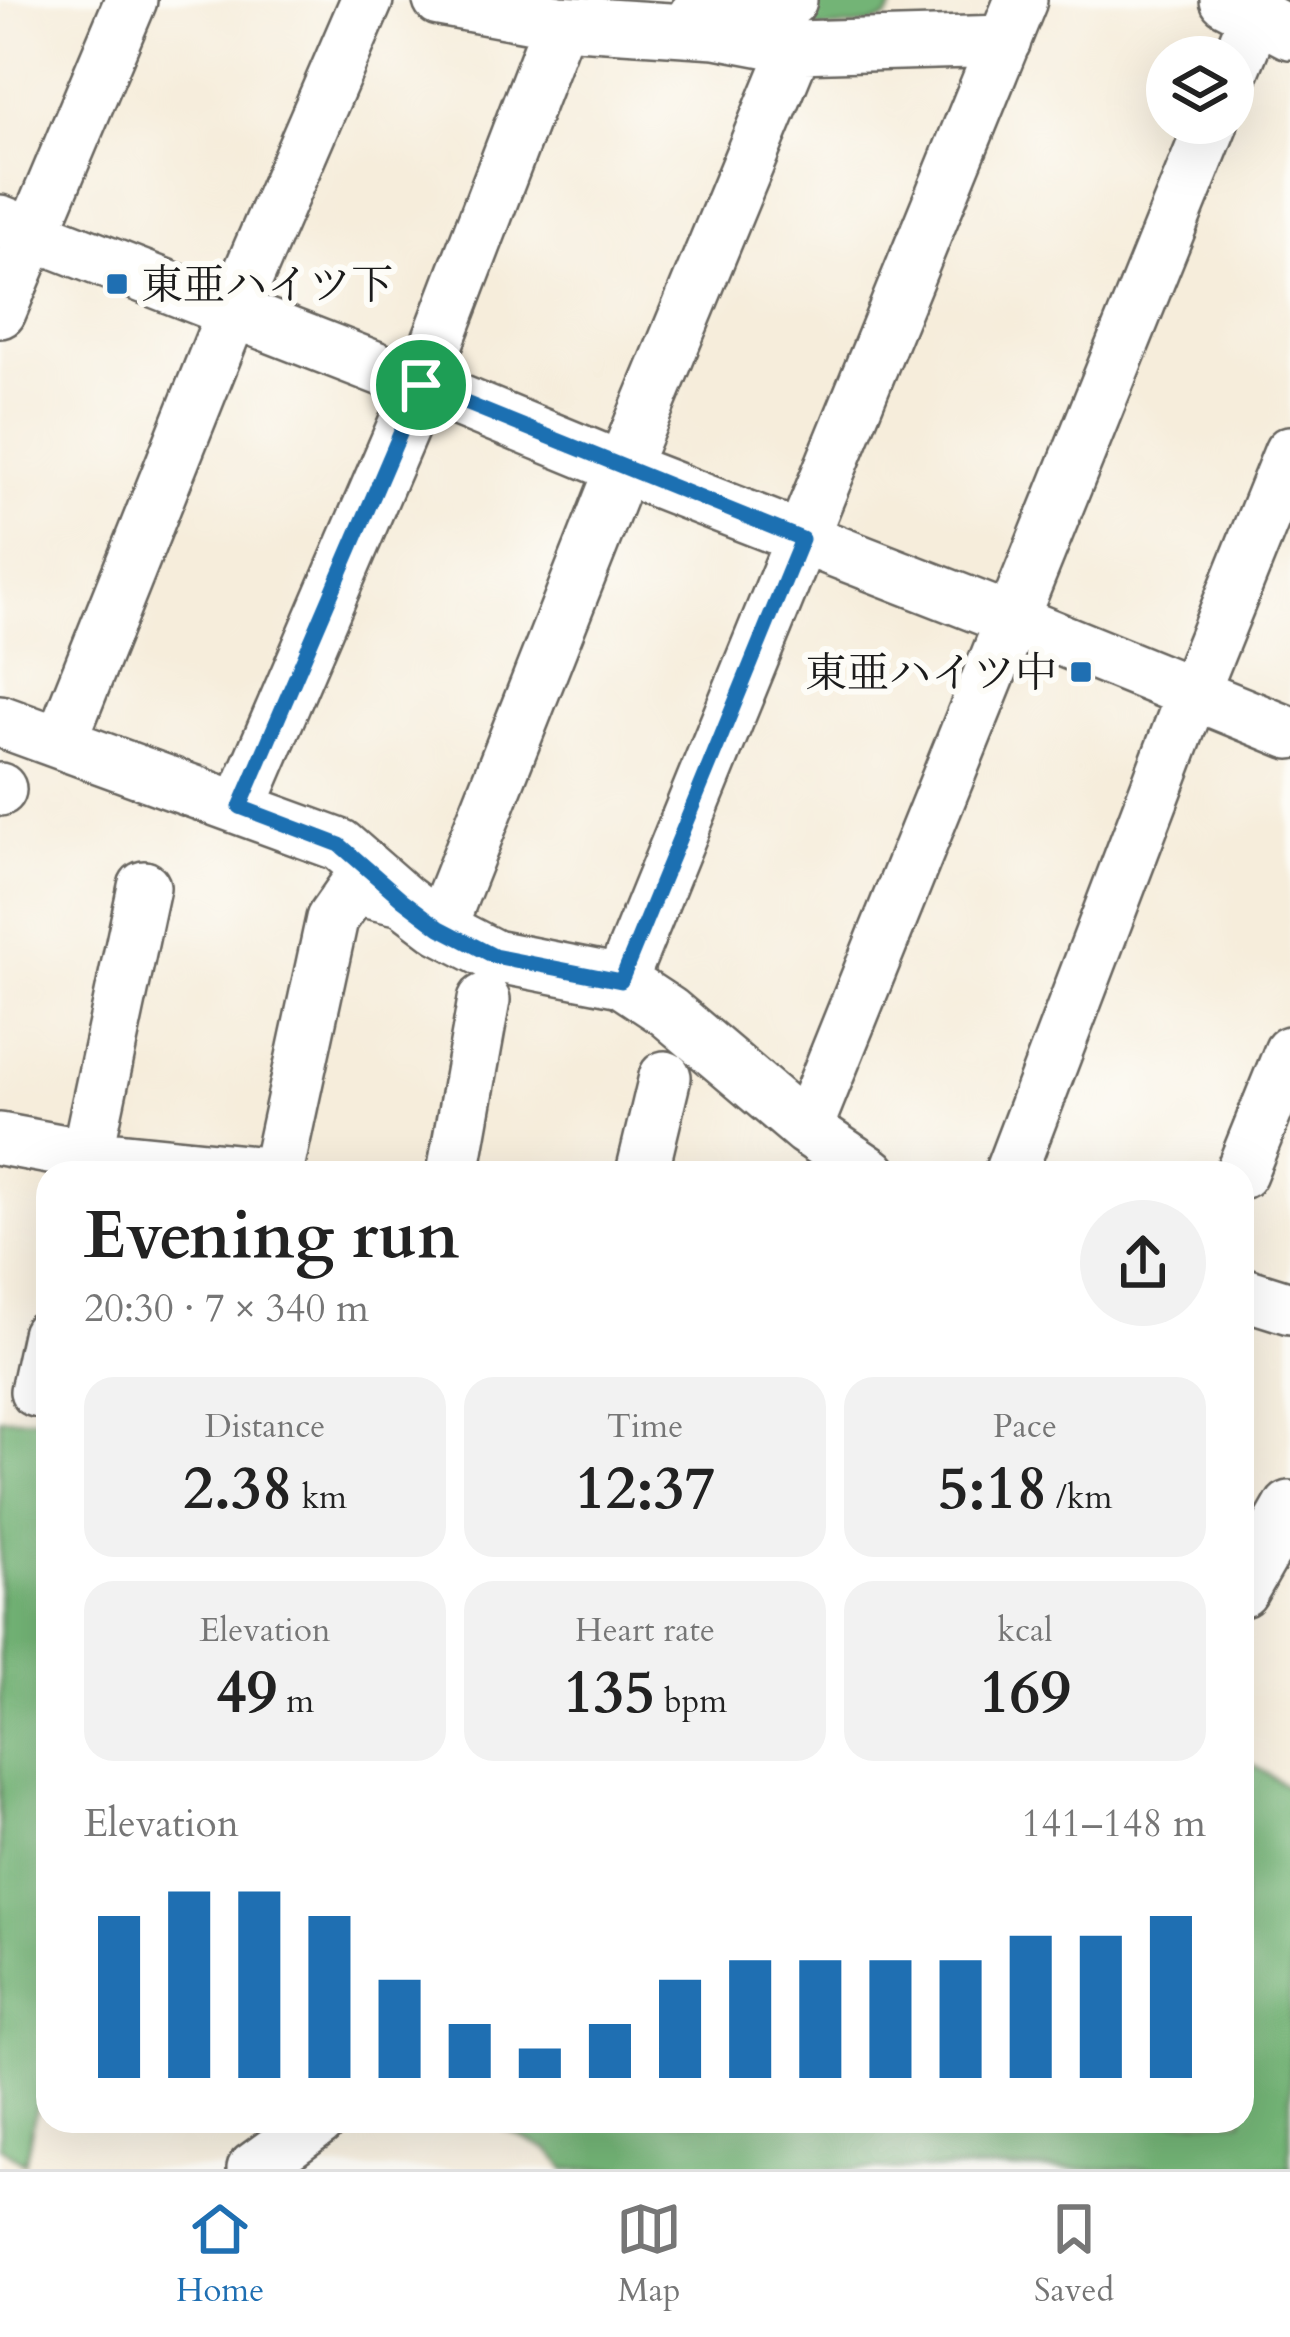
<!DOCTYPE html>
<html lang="en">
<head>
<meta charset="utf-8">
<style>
  body { margin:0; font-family:Cardo,"Noto Serif JP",serif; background:#f2f2f2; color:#222; height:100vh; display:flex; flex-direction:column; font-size:45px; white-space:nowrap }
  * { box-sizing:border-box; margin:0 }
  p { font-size:39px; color:#767676 }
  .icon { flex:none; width:66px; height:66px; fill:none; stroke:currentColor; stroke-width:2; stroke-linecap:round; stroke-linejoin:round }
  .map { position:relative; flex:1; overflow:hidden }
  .side { position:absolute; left:36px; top:1161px; width:1218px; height:972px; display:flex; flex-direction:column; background:#fff; border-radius:36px; box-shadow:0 12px 48px #0002 }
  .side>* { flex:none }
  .buttons { position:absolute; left:1146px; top:36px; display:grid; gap:24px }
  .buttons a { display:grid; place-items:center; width:108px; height:108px; border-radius:50%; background:#fff; box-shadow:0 12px 48px #0002; font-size:60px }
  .pin { position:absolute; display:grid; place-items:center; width:102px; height:102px; color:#fff; margin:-51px; border:6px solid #fff; border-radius:50%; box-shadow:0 3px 12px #0007 }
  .round { display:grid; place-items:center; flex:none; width:126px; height:126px; border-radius:63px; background:#f2f2f2 }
  .headline { display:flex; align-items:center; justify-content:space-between; height:204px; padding:0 48px }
  h1 { font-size:66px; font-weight:600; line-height:90px }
  .figures { display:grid; grid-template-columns:repeat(3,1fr); gap:18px; height:204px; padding:12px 48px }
  .figures div { display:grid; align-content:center; border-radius:30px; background:#f2f2f2; text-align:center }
  .figures b { font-size:60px; font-weight:600 }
  .figures small { font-size:33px; font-weight:400 }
  .figures p { font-size:33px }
  .chart { height:336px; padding:24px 48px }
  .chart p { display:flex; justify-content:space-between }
  .chart svg { width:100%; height:216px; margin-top:12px; stroke:#1f6fb2; stroke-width:6 }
  .dock { display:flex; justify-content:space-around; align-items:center; height:168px; border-top:3px solid #e0e0e0; background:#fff; font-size:33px; color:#767676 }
  .dock a { display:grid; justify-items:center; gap:6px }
  .dock .active { color:#1f6fb2 }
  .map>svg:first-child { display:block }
  .forest { fill:#73b476; stroke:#486849; stroke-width:3 }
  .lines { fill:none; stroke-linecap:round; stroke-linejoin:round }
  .minor-casing { stroke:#68655f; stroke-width:56 }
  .minor { stroke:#fff; stroke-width:51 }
  .route-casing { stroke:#fff; stroke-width:24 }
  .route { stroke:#1f6fb2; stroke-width:15 }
  .poi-dot { fill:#1f6fb2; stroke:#fdfcf7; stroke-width:4.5 }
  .labels { text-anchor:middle; stroke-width:12; stroke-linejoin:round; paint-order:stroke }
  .poi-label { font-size:42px; fill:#1c1c1c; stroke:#fdfcf7; text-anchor:start }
</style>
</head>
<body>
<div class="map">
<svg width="1290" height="2169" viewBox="0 0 1290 2169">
  <rect width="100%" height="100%" fill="#fdfcf7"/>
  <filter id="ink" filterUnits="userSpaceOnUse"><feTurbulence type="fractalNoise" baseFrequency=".00833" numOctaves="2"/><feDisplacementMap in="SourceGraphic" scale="24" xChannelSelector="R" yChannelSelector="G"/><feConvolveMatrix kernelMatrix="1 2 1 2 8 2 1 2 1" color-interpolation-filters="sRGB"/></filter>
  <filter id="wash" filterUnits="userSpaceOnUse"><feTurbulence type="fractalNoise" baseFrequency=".004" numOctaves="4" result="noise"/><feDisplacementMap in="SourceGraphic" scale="48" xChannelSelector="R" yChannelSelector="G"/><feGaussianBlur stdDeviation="2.7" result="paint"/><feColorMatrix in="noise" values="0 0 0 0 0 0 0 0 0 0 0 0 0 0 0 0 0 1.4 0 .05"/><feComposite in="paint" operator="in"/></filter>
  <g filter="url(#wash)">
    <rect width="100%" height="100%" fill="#f6eddb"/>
    <path class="forest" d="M820,0H898L886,18L871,24L822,29L766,13L799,8Z
      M0,1418H48V2049L25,2163L0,2147Z
      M1242,1757L1290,1789V2169H566L549,2150L487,2121H1242Z"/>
  </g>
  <g filter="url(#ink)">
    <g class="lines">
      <g class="minor-casing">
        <path id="minor" d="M439,0L560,22L716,32L796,47L1005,41
          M1226,0L1290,33
          M694,16L791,0
          M1233,71L1256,15
          M0,221L421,385L622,468L1012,620L1290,733
          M0,312L131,0
          M0,721L340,845L403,900L440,928L494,956L621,981L668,1012L806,1129L871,1173
          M61,741L232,313L367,0
          M0,790V789
          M240,807L421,385L560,22
          M440,928L622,468L796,47
          M621,981L1021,0
          M806,1129L1212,123
          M0,1139L87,1155L266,1173
          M83,1173L144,887
          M277,1173L332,919L353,889L403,900
          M453,1173L484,1000
          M642,1173L665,1077
          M1010,1173L1192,695L1290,452
          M1241,1173L1290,1052
          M1242,1293L1290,1308
          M36,1391L48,1335
          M1242,1591L1290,1507
          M253,2169L319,2121"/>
      </g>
      <use href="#minor" class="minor"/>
    </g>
  </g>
  <g class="lines" filter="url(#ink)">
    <g class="route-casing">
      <path id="route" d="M421,385L802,539L621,981L494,956L440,928L403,900L340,845L240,807Z"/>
    </g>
    <use href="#route" class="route"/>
  </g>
  <g class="poi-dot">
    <rect x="105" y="272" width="24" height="24" rx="6"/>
    <rect x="1069" y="660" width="24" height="24" rx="6"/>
  </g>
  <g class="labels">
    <g class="poi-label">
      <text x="141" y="299">東亜ハイツ下</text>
      <text x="1057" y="687" text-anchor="end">東亜ハイツ中</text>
    </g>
  </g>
</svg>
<div class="buttons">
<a><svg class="icon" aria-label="layers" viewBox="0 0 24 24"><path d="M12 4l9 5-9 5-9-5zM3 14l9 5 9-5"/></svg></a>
</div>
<div class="pin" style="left:421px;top:385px;background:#1e9e55"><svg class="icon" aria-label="arrive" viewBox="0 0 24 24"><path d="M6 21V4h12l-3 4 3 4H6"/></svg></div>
<section class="side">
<div class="headline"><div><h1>Evening run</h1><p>20:30 · 7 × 340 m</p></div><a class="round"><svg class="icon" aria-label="share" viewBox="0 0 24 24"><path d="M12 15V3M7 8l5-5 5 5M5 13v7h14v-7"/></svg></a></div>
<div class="figures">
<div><p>Distance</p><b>2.38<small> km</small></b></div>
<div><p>Time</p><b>12:37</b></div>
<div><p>Pace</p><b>5:18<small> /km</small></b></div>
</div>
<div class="figures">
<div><p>Elevation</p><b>49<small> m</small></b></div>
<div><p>Heart rate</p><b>135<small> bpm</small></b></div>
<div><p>kcal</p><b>169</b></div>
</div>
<div class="chart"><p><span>Elevation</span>141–148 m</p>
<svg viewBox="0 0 160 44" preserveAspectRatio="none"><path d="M5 44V11M15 44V6M25 44V6M35 44V11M45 44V24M55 44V33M65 44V38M75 44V33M85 44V24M95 44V20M105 44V20M115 44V20M125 44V20M135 44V15M145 44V15M155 44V11"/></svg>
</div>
</section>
</div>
<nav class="dock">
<a class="active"><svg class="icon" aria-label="home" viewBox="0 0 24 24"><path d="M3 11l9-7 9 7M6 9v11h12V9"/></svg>Home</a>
<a><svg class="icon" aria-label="map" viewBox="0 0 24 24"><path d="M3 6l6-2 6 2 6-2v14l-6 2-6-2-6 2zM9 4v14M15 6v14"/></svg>Map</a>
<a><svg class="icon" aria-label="saved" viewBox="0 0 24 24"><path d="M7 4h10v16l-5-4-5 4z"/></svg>Saved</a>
</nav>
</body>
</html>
